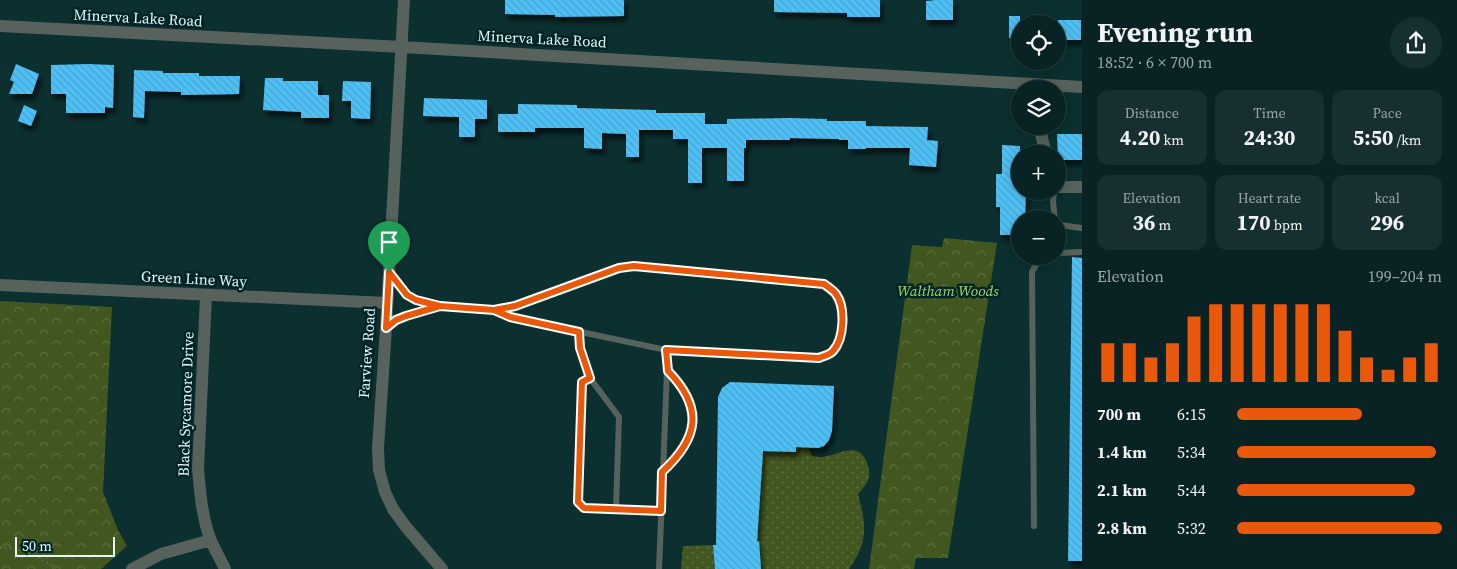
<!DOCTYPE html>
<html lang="en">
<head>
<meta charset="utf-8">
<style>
  body { margin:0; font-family:"Source Serif 4",serif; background:#172f31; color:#f1f3f6; height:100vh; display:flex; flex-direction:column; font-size:19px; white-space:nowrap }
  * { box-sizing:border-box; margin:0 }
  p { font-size:16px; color:#99a4a6 }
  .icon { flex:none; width:28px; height:28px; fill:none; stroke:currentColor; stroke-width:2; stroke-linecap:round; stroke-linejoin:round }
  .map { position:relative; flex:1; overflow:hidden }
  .details { display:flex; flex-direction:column; background:#092324; width:375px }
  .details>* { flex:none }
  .controls { position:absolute; left:1011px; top:15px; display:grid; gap:10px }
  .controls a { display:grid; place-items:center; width:55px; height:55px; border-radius:50%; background:#092324; box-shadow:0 2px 12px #0003,0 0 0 1px #294041; font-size:25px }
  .scale { position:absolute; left:15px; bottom:12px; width:100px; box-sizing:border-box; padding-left:5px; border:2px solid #e3f6f6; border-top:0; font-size:14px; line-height:18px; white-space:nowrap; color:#e3f6f6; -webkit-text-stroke:4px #012526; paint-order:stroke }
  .pin { position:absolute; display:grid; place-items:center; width:42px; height:42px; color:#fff; margin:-51px -21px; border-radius:50% 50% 50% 0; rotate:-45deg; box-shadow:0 0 5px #0007 }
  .pin .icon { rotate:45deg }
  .round { display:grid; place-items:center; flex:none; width:52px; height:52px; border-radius:26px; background:#172f31 }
  .overview { display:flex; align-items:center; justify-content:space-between; height:85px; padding:0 15px }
  h1 { font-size:28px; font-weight:700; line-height:38px }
  .figures { display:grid; grid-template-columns:repeat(3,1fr); gap:8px; height:85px; padding:5px 15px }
  .figures div { display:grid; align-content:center; border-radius:12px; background:#172f31; text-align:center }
  .figures b { font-size:21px; font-weight:700 }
  .figures small { font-size:14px; font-weight:400 }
  .figures p { font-size:14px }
  .chart { height:140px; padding:10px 15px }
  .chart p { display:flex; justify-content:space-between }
  .chart svg { width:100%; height:90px; margin-top:5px; stroke:#ea580c; stroke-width:6 }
  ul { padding:0 15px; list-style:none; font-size:16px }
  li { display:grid; grid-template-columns:80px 60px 1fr; align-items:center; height:38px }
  li i { height:12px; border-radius:6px; background:#ea580c }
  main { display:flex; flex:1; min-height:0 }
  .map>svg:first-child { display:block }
  .forest { fill:url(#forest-crowns) }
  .park { fill:url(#park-dots) }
  .building { fill:url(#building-back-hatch); filter:url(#shadow) }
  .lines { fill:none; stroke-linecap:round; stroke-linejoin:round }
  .path { stroke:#577575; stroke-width:2.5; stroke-dasharray:1 4; stroke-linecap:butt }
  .service { stroke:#56625b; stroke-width:6 }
  .minor { stroke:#56625b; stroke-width:12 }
  .route-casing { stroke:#fff; stroke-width:10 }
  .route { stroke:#ea580c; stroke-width:6 }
  .labels { text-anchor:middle; stroke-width:5; stroke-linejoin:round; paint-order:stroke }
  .street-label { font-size:15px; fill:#e3f6f6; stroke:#012526 }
  .park-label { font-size:15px; font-style:italic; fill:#a8d760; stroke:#012526 }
</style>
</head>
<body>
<main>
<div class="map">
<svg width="1082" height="569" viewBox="0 0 1082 569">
  <defs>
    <pattern id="forest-crowns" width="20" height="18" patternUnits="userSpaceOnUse" patternTransform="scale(1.25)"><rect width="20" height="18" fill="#41571f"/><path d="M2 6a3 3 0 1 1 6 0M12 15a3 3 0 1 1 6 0" fill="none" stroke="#5c7040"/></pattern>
    <pattern id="park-dots" width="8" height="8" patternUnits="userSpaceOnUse" patternTransform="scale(1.25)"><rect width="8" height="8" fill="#41571f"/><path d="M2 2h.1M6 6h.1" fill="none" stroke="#5c7040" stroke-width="1.8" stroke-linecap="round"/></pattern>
    <pattern id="building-back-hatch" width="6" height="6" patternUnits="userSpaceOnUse" patternTransform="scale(1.25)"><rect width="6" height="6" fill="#4ec1f6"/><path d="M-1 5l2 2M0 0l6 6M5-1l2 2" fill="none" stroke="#4ca3cb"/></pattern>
    <filter id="shadow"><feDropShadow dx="3" dy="5.5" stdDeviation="2.5" flood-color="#0009"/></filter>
  </defs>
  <rect width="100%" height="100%" fill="#0c2f30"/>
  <path class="forest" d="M944,238L997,243L948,558H916L914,569H869L912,245L942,247Z
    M0,301L112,307L103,492L118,530L127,546L101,569H0Z"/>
  <path class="park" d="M796,447L809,448L811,455C829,465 859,432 868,466C872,478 866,485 858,494C866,525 869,541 849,569H761L759,542H754L758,531L763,451L795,452Z
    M713,545L715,569H681L683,546Z"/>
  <path class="building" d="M505,0H624V16L555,17V15L505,14Z
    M774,0H880V17H847V13L774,12Z
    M936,0H953V20H926V1Z
    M1009,16H1020V38H1009Z
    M1058,20H1081V40H1058Z
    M16,64L39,74L32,94H9L14,82L10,80Z
    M88,64L114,65L113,108L105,107V113H66V94H51V65Z
    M134,70L163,71V73H199V76H240L239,94L181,95V92L145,91L144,118L133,117Z
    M265,78H283V81H318V95H329V118H301V112L263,110Z
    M343,81L371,82L370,119L351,118V101H342Z
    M424,98L487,100V119H475V137H459V117L423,116Z
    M518,104L577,105V108L656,110V113H705V124H727V119L790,118L827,119V121H866V126L928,127L927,140L938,141L936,167L909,165L910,148H866V149H848V140H839V139L790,138V140H746V148H744V181H727V148H702V183H688V139H673V130H639V157H626V134L602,133V149L584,148V128H535V132H498V114H518Z
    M24,105L37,111L31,126L18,121Z
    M1057,134H1082V160H1058Z
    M1002,145L1020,146V191H1026L1025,219H1020V235H1000V207H996V174H1002Z
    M1072,257L1082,258V561H1068Z
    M730,382L834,386L832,431L829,440L824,446L818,448L796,447V452L763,451L757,542L759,541L761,569H715L713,545H716L718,397L722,388Z"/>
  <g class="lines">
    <path class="path" d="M0,548C19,546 42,556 55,569"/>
    <path class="service" d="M1054,191L1053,202L1055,219
      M1058,223L1060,225L1082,228
      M1058,253L1082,252
      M390,273L407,295L416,300L441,306L494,310L515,306L619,268L634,266L824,284C828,287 833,290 836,294C846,308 844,339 833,351C829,355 823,356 819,358L666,350L510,317L494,310
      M387,327C403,315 422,312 440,306
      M579,332L580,348L590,378
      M663,472L667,371
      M616,509L619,417L590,378L582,382L578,502L584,508L661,511
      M1034,526L1032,272L1039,259L1048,256
      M659,569L663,472C699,438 704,408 667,371L666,350"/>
    <path class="minor" d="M404,0L386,328L378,448L379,470L385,492L393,509L406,527L442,569
      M0,26L402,47L1082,87
      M1039,126L1046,154
      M1058,187H1082
      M0,285L387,303
      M206,296L198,468C200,492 202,518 211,541C215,550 221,560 225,569
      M132,569L161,554L211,540"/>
  </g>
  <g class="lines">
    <g class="route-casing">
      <path id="route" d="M389,272L407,295L416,300L440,306L494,310L510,317L579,332L580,348L590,378L582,382L578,502L584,508L661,511L662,472C699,438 704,408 668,371L666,350L819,358C823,356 830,355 833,351C844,339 846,308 836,294C833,290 828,287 824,284L634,266L619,268L515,306L494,310L440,306L406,316L396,320L386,328L389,272"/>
    </g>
    <use href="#route" class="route"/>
  </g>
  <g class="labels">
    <g class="street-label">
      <text transform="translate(138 18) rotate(3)" y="5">Minerva Lake Road</text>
      <text transform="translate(542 39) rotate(3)" y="5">Minerva Lake Road</text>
      <text transform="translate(194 279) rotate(3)" y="5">Green Line Way</text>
      <text transform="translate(367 353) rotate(-86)" y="5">Farview Road</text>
      <text transform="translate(186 404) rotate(-88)" y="5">Black Sycamore Drive</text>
    </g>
    <g class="park-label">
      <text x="948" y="296">Waltham Woods</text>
    </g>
  </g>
</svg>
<div class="controls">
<a><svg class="icon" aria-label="locate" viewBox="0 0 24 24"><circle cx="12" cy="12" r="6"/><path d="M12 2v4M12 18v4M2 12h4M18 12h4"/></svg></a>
<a><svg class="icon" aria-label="layers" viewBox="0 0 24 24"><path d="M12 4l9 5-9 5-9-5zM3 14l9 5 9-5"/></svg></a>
<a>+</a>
<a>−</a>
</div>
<div class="scale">50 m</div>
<div class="pin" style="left:389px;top:272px;background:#1e9e55"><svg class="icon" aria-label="arrive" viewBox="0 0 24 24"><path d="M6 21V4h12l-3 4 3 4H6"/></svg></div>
</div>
<section class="details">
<div class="overview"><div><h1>Evening run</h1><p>18:52 · 6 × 700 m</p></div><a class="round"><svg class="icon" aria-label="share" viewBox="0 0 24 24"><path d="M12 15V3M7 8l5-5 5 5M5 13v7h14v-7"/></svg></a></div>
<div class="figures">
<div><p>Distance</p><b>4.20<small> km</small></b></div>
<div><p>Time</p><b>24:30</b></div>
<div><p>Pace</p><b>5:50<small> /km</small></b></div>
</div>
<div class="figures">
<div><p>Elevation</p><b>36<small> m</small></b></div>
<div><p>Heart rate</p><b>170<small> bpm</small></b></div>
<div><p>kcal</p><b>296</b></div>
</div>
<div class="chart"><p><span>Elevation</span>199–204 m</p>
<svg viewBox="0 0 160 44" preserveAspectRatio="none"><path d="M5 44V25M15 44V25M25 44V32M35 44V25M45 44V12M55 44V6M65 44V6M75 44V6M85 44V6M95 44V6M105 44V6M115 44V19M125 44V32M135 44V38M145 44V32M155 44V25"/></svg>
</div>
<ul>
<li><b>700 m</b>6:15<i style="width:61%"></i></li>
<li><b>1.4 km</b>5:34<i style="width:97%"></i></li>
<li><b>2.1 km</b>5:44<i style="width:87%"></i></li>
<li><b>2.8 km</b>5:32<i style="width:100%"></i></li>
</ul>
</section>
</main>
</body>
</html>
